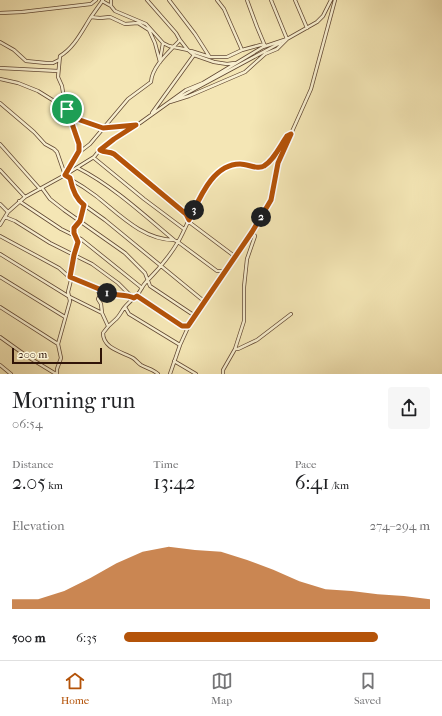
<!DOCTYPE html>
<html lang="en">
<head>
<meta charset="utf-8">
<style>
  body { margin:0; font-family:"IM FELL French Canon",serif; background:#f6f6f6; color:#202124; height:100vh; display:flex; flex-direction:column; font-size:15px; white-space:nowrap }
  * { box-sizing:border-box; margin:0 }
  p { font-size:13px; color:#757577 }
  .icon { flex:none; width:22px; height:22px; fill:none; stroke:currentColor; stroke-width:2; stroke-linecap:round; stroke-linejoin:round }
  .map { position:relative; height:374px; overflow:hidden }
  .details { display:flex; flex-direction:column; background:#fff; flex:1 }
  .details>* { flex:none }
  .scale { position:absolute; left:12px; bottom:10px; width:90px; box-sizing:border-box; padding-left:4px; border:2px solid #301408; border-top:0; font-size:11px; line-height:14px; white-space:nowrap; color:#301408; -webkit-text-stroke:3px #f8efcf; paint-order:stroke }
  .pin { position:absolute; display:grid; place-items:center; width:34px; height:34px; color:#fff; margin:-17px; border:2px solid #fff; border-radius:50%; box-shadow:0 1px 4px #0007 }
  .km { position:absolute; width:20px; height:20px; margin:-10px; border-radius:50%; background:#222; color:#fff; font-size:11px; line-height:20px; text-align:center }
  .round { display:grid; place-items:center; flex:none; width:42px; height:42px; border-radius:4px; background:#f6f6f6 }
  .headline { display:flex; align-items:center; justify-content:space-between; height:68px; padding:0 12px }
  h1 { font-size:22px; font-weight:600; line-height:30px }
  .metrics { display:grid; grid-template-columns:repeat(3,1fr); gap:6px; height:68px; padding:4px 12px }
  .metrics div { display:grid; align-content:center }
  .metrics b { font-size:20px; font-weight:600 }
  .metrics small { font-size:11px; font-weight:400 }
  .metrics p { font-size:11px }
  .chart { height:112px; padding:8px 12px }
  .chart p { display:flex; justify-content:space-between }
  .chart svg { width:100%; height:72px; margin-top:4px; fill:#b45309; opacity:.7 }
  ul { padding:0 12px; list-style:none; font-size:13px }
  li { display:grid; grid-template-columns:64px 48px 1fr; align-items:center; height:30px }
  li i { height:10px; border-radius:5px; background:#b45309 }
  .tab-bar { display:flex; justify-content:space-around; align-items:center; height:56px; border-top:1px solid #e0e0e0; background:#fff; font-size:11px; color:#757577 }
  .tab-bar a { display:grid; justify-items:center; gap:2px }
  .tab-bar .on { color:#b45309 }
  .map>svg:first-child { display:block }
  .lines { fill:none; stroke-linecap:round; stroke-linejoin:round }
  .street-casing { stroke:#614833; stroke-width:4 }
  .street { stroke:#f8efcf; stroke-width:2.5 }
  .route-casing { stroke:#fff; stroke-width:8 }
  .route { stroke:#b45309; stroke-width:5 }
</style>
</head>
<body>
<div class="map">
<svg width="442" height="374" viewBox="0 0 442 374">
  <rect width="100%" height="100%" fill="#f4e6b5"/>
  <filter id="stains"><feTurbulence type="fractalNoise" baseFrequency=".005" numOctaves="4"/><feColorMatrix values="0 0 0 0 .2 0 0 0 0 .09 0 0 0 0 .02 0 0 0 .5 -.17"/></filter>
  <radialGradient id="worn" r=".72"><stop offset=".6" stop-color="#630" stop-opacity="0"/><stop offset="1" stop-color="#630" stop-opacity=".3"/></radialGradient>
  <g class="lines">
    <g class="street-casing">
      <path id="street" d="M111,0V6
        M147,0L176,33L180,40L187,49
        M169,0L195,34L209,56
        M217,0L224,9L242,50
        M247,0L257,27L265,46
        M295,0L307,28
        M102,1L111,6L115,11L146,24L163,43L169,46L188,50L194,55L214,62L227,64L235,63
        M0,13L22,12L91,4L96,0
        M91,17L103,0
        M0,42L14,50L26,61L46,63H53L59,60
        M191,51L210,57H227L242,50L264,44
        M160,60L163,43
        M0,68L58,71
        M0,79L18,83L38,91L67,109L77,119L103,128L135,126
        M176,99L280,43
        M170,102L189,96L245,72L265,54L277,49L287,39L271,0
        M0,103L34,132L45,144L54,149L57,152L65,175L70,178C72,188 76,199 84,205L80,221L74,228V233L78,242L74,255L71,280L68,292L70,301L58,344L61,358L57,369V374
        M152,113L194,55
        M0,144L40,189
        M100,150C106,153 108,150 114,154L185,214L189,222L233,255H237
        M77,154L79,151V144L65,105L62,86L58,77L60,56C74,48 82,31 91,17L100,18L110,17L125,24L138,23L149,30L155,43L160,62
        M94,158L144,199L184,229
        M78,168C113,186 144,215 174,240L178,242L217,271H226
        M0,170L25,197
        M66,175L77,154L90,144L128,99L151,82C152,66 169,52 180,40
        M70,179C79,184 88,190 96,196C119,214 143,240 174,240
        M42,188L50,199L64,210L125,253L145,273L150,286L195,316
        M19,201L61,229L81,239L142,288
        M0,204L8,212
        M84,205L105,220L205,302
        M5,217L15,221L50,243L92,264L118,283L131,296
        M0,225L8,212L25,197L65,175L94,157L102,147L140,123L186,90L203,83L263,47L287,39L317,22L323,16L331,0
        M0,236L59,268L68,276L104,291C113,297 124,293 134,298
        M0,254L68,296L102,313
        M0,277L65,317
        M97,289L100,295L98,299L101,304L102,313L108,326
        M137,295L182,326H188
        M0,307L58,344
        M125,307L129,314L180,345
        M0,337L28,357L56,374
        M235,349H238L257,340L291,314
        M174,361L196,374
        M0,365L11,374
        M158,374C153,369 146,368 141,365C138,363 136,360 133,358C123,352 103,349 103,333C107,327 110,324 115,320C119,317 121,312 124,308C128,303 133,299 137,295C141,291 142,286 146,282C158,270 169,257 178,242C192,218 199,184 225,169C241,159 253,171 265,165L287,137L290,135
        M170,374L180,345L190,323L252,232L271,200L278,163L311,89L335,0
        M223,374V370L235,349L244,321V287L247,259L255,236L252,232"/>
    </g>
    <use href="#street" class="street"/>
  </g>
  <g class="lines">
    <g class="route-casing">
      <path id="route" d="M67,109L77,119L103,128L136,125L114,139L100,150C105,153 109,151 114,154L186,214L189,220C199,200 212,164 240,164C248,164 258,170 264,166C274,160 280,146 287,136L291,134L278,163L271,200L252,232L188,326H182L137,296L134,298C125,293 112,297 104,291L70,277L74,255L78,242L74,233V228L80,221L84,205C76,199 72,188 70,178L65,175L79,151V144Z"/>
    </g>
    <use href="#route" class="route"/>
  </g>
  <rect width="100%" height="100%" filter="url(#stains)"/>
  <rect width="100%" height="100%" fill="url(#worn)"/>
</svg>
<div class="scale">200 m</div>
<div class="pin" style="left:67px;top:109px;background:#1e9e55"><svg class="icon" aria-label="arrive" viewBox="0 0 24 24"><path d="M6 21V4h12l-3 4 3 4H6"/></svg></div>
<b class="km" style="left:107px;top:293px">1</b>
<b class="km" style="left:261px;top:217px">2</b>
<b class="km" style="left:194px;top:210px">3</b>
</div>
<section class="details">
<div class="headline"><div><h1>Morning run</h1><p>06:54</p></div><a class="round"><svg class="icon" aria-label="share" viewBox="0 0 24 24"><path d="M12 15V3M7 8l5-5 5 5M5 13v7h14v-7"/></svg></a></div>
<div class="metrics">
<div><p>Distance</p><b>2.05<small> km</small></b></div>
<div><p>Time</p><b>13:42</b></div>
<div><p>Pace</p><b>6:41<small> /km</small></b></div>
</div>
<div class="chart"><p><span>Elevation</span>274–294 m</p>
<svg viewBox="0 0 160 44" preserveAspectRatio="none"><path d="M0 44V38L10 38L20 33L30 25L40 16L50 9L60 6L70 8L80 9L90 14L100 20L110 27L120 32L130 33L140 35L150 36L160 38V44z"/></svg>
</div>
<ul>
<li><b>500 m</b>6:35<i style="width:83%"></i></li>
</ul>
</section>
<nav class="tab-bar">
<a class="on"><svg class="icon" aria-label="home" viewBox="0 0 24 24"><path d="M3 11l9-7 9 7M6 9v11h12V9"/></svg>Home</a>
<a><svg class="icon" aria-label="map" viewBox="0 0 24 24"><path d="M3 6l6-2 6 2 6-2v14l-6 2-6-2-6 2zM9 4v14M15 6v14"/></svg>Map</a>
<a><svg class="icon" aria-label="saved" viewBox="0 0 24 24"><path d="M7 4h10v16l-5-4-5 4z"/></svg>Saved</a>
</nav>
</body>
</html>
